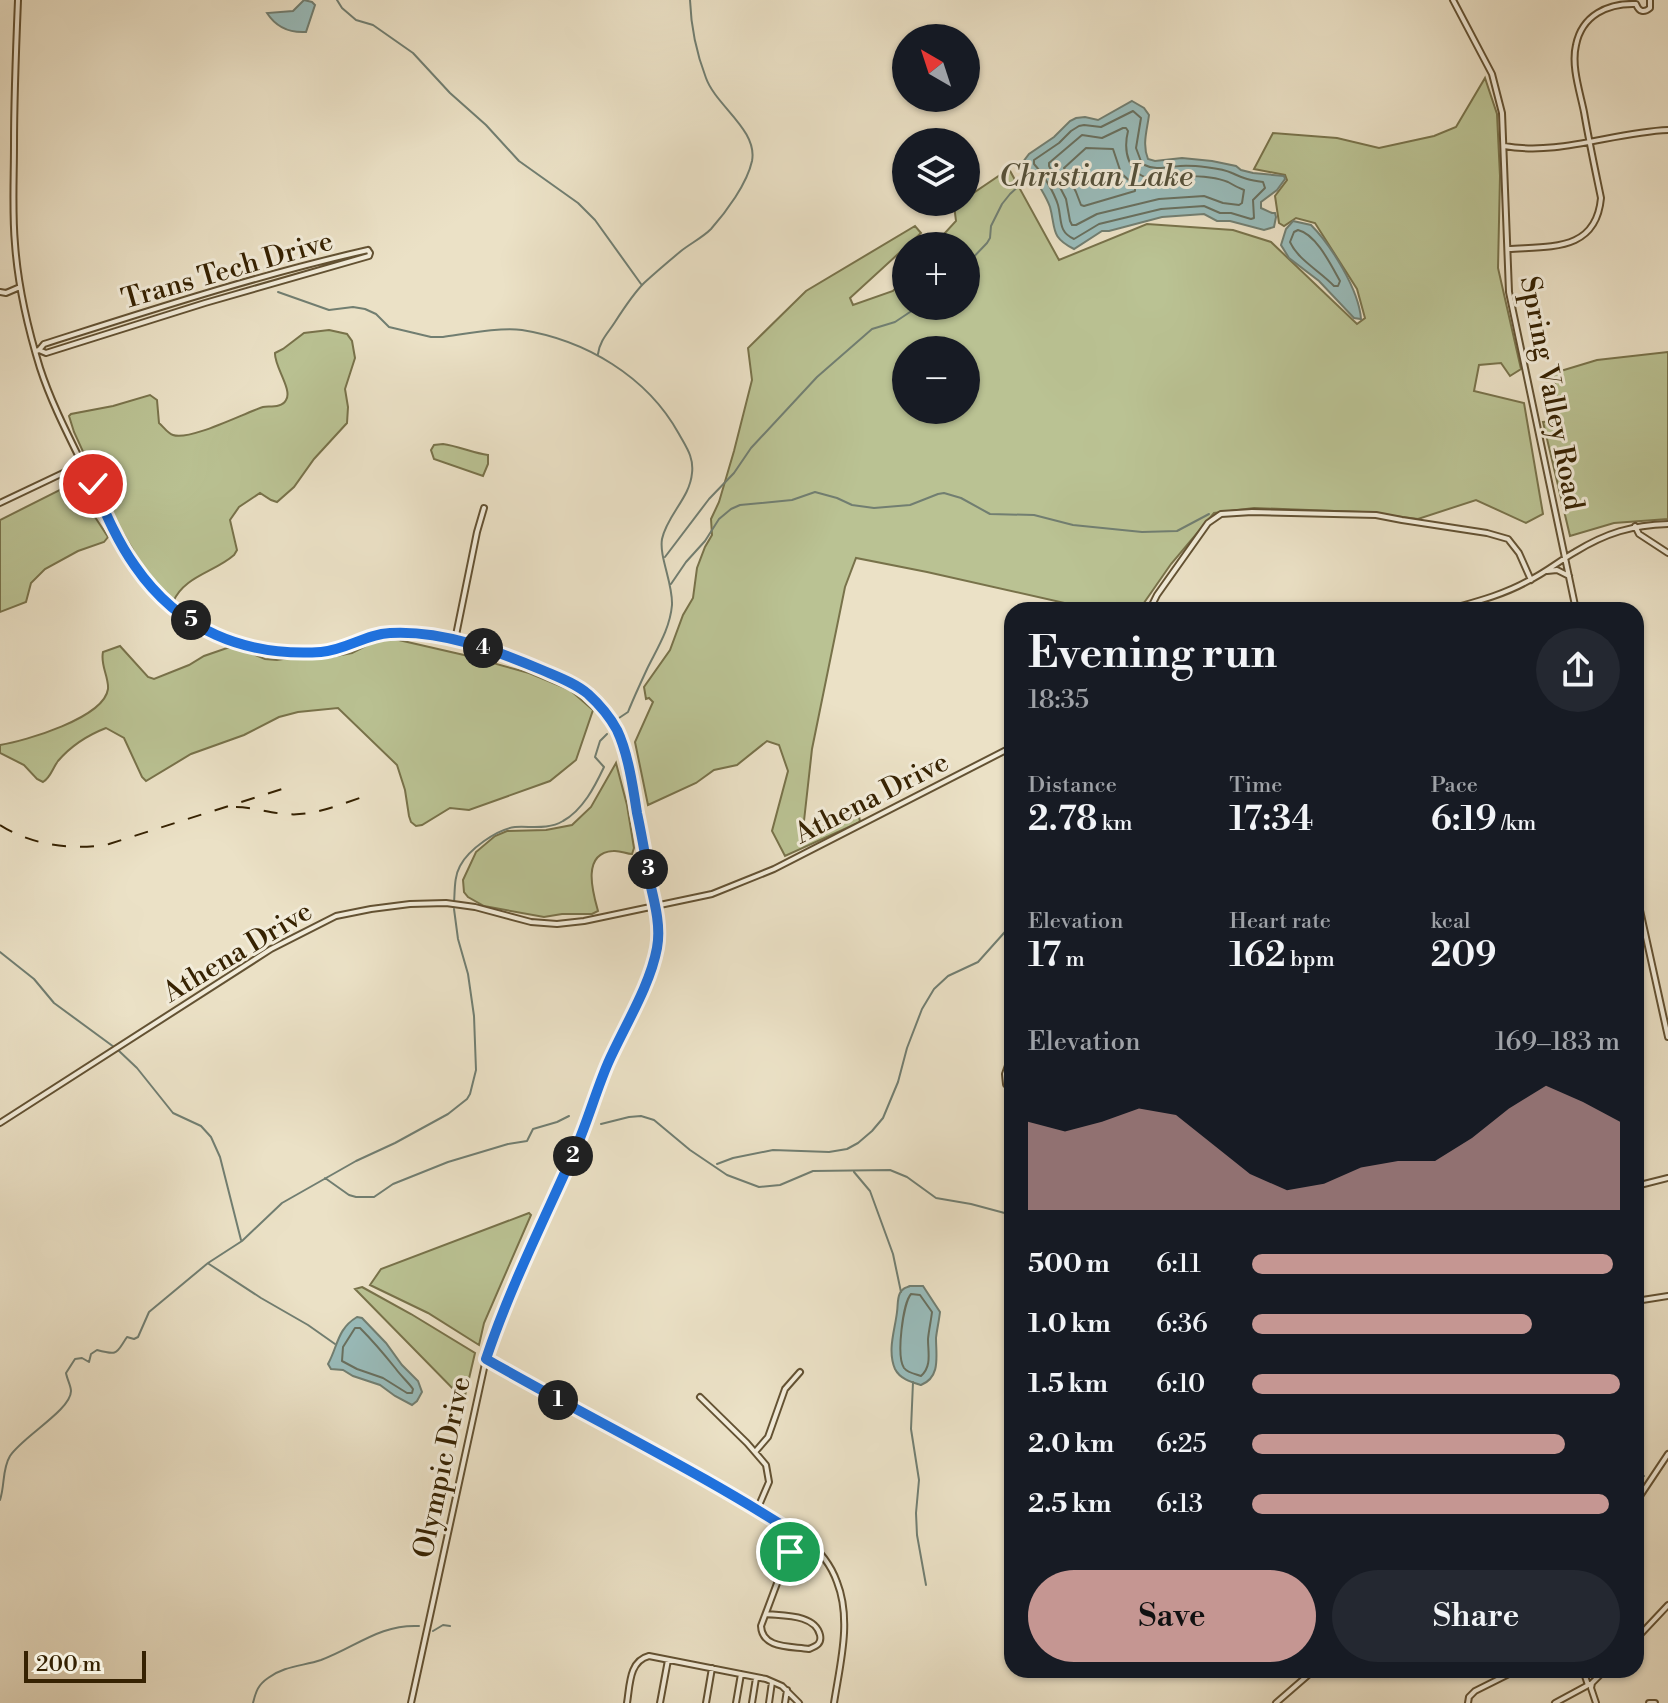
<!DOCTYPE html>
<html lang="en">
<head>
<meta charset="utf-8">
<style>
  body { margin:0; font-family:"Libre Bodoni",serif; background:#242831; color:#f1f3f6; height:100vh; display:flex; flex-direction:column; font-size:30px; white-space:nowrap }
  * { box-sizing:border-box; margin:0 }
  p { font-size:26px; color:#9ea1a6 }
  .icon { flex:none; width:44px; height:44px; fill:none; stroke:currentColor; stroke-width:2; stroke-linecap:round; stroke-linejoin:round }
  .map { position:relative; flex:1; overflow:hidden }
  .side { position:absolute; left:1004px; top:602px; width:640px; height:1076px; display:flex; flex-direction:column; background:#171b24; border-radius:24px; box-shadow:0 2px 6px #0004 }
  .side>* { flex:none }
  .needle { width:52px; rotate:321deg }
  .tools { position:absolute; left:892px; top:24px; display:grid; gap:16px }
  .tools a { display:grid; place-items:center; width:88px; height:88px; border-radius:50%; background:#171b24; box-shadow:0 2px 6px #0004; font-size:40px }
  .scale { position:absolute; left:24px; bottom:20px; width:122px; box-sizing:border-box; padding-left:8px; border:4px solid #362202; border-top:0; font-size:22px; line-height:28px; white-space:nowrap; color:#362202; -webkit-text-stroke:6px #f2ecda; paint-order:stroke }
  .pin { position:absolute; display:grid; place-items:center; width:68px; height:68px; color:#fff; margin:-34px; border:4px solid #fff; border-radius:50%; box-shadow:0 2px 8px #0007 }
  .km { position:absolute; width:40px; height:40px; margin:-20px; border-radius:50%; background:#222; color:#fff; font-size:22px; line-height:40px; text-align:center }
  .round { display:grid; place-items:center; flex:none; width:84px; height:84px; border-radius:42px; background:#242831 }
  .head { display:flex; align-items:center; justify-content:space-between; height:136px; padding:0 24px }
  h1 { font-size:44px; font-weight:600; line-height:60px }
  .stats { display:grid; grid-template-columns:repeat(3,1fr); gap:12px; height:136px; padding:8px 24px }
  .stats div { display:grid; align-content:center }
  .stats b { font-size:34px; font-weight:600 }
  .stats small { font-size:22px; font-weight:400 }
  .stats p { font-size:22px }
  .chart { height:224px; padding:16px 24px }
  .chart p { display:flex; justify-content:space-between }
  .chart svg { width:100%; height:144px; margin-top:8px; fill:#c59692; opacity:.7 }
  .button { display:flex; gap:16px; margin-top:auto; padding:16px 24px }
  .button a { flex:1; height:92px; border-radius:48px; background:#c59692; color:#111; font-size:32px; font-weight:600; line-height:92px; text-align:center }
  .button a+a { background:#242831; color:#f1f3f6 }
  ul { padding:0 24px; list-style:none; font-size:26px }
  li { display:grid; grid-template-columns:128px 96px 1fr; align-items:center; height:60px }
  li i { height:20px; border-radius:10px; background:#c59692 }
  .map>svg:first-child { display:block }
  .green { fill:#bac293; stroke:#78724a; stroke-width:2; fill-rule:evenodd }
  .water { fill:#99bcbb; stroke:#717e71; stroke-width:2 }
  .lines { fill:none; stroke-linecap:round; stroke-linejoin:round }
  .shore { stroke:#686f5e; stroke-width:2 }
  .stream { stroke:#717e71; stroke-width:2 }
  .minor-casing { stroke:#635233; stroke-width:8 }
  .minor { stroke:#f2ecda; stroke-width:4 }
  .rail { stroke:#362202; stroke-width:2; stroke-dasharray:14 14; stroke-linecap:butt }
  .route-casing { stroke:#fff; stroke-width:16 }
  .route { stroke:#1a73e8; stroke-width:10 }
  .labels { text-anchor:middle; stroke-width:6; stroke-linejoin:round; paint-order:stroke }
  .street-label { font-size:28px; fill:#362202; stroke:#f2ecda }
  .water-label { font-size:30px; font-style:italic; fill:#54503a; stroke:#f2ecda }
</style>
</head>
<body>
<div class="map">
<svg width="1668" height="1703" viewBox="0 0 1668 1703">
  <rect width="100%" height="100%" fill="#ebe1c6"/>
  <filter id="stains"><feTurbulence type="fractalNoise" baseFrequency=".0025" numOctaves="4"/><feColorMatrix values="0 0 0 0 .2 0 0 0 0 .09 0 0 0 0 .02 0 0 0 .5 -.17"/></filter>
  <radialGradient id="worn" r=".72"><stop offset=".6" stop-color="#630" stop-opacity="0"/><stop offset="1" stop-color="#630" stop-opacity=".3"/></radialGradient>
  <path class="green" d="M1485,78L1497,114L1500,176L1498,268L1521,369L1510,376L1501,363L1479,365L1474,391L1524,403L1543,514L1526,523L1476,500L1418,519L1362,512L1254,508L1214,513L1171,564L1139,610L1091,609L927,572L856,558L845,587L812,749L803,830L827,826L857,803L860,822L785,856L772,831L788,771L779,745L767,741L737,765L714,770L696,783L648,805L635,742L653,702L649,698L646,699L644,687L670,650L683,615L693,598L697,568L705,547L712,535L711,519L719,502L734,451L752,380L748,348L806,291L915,226L921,233L850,298L853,305L893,291L906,277V306H966V246H933L956,221L954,205L960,202H966V198L1009,169L1059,260L1147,224L1233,230L1271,242L1357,324L1365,318L1357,289L1315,223L1296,218L1284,226L1279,223L1275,196L1287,180L1285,175L1254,169L1273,133L1337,138L1379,148L1434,136L1456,127ZM906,350H966V410H906Z
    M329,330L347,334L352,341L355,358L345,389L348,407L347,423L314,459L294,487L277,502L271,500L260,493L239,507L230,520L237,550L234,555C215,572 184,576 173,602L170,603L138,565L133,550L112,515L74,432L69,416L71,414L113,406L150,395L157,400L159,423C164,427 167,433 173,435C190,441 244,413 263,407C270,406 282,408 286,400C293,390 274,366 275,353L283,349L304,333Z
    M1668,352V519L1614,523L1570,536L1543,422L1559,421L1554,373L1597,360Z
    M443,444C458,446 473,453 488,455V464L483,476L434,459L431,450L434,445Z
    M73,481L79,482L95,517L108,537L104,542L78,551L45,569L31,583L26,602L0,612V520L58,491Z
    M390,638L464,655L529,673L570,690L593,710L576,760L550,781L469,810L450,808L422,825L416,826L411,822L409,816L405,790L397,765L338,708L298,712L279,717L244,735L191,754L146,781L142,777L124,738L106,728C88,735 70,747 58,761C52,769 51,777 43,782L37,779L24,765L0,753V745C25,741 104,718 108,689C109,677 100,665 103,652L120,646L148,677L154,679L189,665L204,656L227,648H239L265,659L277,660L295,657L325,658L352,653L379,639Z
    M616,763L627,805L634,848L632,854C626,854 620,850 613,851C581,853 593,893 598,911L592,914H562L544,917L484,906L468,897L464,892L463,880L476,852L495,836L507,831L546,830L572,825L591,807Z
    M529,1213L531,1215L484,1323L479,1345L428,1313L370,1285L381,1269Z
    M362,1287L411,1314L475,1353L464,1400L355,1289Z"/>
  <path class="water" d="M304,0L312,2L315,5L306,32C290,33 276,27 267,13L293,11Z
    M1132,101L1144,108L1149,115C1147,131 1142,144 1148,159L1155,161L1182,158L1212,161L1236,166L1241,170L1253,173L1284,176L1285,179L1277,190L1261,202V208L1272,213H1275L1276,217L1274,227L1264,230L1230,221H1217L1204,214L1162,217L1109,231H1102L1074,249C1050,237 1056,229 1050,207C1046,195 1036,183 1033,172H1026L1020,166L1029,154L1054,137L1070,121L1076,118L1085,117L1098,120Z
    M1293,221L1311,225C1331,245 1359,290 1361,319L1354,318L1319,281L1289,258L1281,245L1286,229Z
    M910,1286H923L940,1312C939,1321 937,1329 936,1338C936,1356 941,1377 921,1385C911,1382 900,1379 895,1369C887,1350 895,1330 897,1312C898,1306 897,1299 900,1293C903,1288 905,1288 910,1286Z
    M357,1317L362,1318L386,1343L402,1365L418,1381L422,1392L417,1401L412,1405L395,1396L380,1385L353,1376L343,1370L331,1369L328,1364C338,1346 337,1329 357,1317Z"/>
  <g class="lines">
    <path class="shore" d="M1133,111L1141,118L1136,148L1142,164C1156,171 1166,167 1180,166C1192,165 1222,168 1232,173C1245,179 1249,180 1263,182L1265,188L1253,200L1254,218L1251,219L1231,213H1220L1204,206L1161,209L1099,224L1074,239C1058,232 1062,220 1058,205C1054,192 1043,174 1034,164V160L1059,143L1071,131L1079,126L1084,125L1101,127Z
      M1123,128H1126L1128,131C1123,151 1128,176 1153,179C1163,180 1174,176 1184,176C1196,176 1216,177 1228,182C1233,185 1239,188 1244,190L1242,203L1239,205L1223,203L1204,196L1159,199L1097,214L1076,225H1072L1070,221L1066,199L1049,166V163L1082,135L1102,138Z
      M1086,148L1113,149L1121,173L1135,186V191L1084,206L1081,205L1076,192L1064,168Z
      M1298,230C1316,234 1331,265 1340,281L1338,286H1334C1320,271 1298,260 1290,242L1294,232Z
      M911,1294L920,1295L932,1312C931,1321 929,1329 928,1339C928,1353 932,1366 921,1376C915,1374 908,1373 904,1368C896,1356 903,1303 911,1294Z
      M355,1328H360C373,1341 384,1354 396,1369C401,1376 408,1382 413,1389L412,1393H407L383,1378L357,1369L342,1361L343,1347Z"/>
    <path class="stream" d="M337,0L342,8L356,20L373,25L413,53L450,93L486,125L519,161L578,203L595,220L641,284
      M966,265L987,243L990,238L991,226L1002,204L1010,194L1032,174
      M278,292L329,310L353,307L365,309L376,314L389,327L431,337H443C465,334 500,327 522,330C585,340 647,376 679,434C686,447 694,457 692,473C690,498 667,515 662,539C659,557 673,583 672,605C670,628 658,647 648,667C641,682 634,697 628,712L619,718
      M598,354C600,340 608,333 615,322C624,308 633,294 644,283C656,272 669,261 681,251C691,243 702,238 711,229C726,212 747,184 752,161C758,130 716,106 706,78C696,52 691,28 690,0
      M665,557L709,499L734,473L751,448L817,377L872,329L895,322L919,306
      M671,584L686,562L705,541L719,519L731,509L740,505L792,500L815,492L837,498L852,505L874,508L910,505L938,494L944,493L961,498L990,514L1034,515L1073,525L1142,532L1177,531L1209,514
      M454,903C455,890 454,877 460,866C468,850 497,829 515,827C531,826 548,830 563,821C583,810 595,786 604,767L595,757L600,741L607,734
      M0,952L34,979L54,1003L114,1047
      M118,1050L137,1068L173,1113L201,1126L211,1137L220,1157L241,1240
      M601,1124L629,1117L641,1116L654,1120L690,1150L727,1175L759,1187L780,1185L813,1171L890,1170L907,1177L936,1198L971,1204L1012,1215
      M717,1164L733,1158L773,1150L829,1152L847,1149L858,1143L872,1131L883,1118L898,1082L907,1048L922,1009L934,989L948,976L978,962L1012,924
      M854,1172L870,1191L893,1254L901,1292
      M325,1178L349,1195L356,1197H374L393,1184L448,1162L508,1144L527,1141L533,1129L557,1122L569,1116
      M209,1264L261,1298L308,1325L335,1344
      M913,1382L911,1429L919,1480L916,1513L917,1535L926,1585
      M1636,1471L1644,1476
      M0,1500C5,1485 2,1469 10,1456C22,1437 71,1410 71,1391C71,1386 67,1379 66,1373L75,1359L82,1358L89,1362L91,1354L97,1350C119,1356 116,1353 127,1337L134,1339L138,1337L149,1312L208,1263L242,1241L282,1203L356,1161L395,1143L448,1114L467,1099L470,1094L476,1070L474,1016L468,974L458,939L454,909
      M433,1631L443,1625L450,1626
      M253,1703C256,1691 258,1685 268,1678C284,1666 303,1666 321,1660C356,1647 380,1624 419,1626"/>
    <g class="minor-casing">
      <path id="minor" d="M18,0C16,48 14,97 14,145C14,178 12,211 15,244C18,286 28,329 40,368C53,408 74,446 92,484C121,544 146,598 207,631C244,651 297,658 339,649C357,645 372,634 390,633C439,629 495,650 539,669C555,675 573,682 587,693C598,703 609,716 616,729C631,758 637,809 643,843C648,873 661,910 658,941C655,979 622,1030 607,1066C597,1091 589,1117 578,1143C549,1215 511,1285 486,1359L411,1703
        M1453,0L1492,74L1502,113L1509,292L1576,610
        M1504,146C1560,156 1613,132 1668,130
        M1508,249C1550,246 1596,252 1601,198C1595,169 1589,141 1584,112C1580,92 1571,66 1576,45C1582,15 1608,3 1636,4C1639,12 1644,13 1650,8V0
        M0,292L6,293L20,287
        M39,350L44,344C151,310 258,275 368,250
        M36,351L39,350L46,353L205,303L369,256L370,253L368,250
        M0,503L82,464
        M1635,526L1639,534L1668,553
        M1547,571L1557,570L1569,576
        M1153,610L1152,605L1157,595L1208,523L1221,514L1252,512L1376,515L1402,520L1487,533L1508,539L1519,553L1531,580
        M1447,610C1475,602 1503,595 1528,581C1545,573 1559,561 1575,552C1606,533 1632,525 1668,524
        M455,640L477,532L484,508
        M1636,892L1668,1037
        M1006,1084L1005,1074L1012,1054
        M0,1123L271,949L336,916L371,909L410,904L446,903L475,907L531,922L557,924L584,921L712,894L774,869L1012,747
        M1636,1186L1668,1178
        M1636,1301L1668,1296
        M486,1359C560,1401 636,1441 710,1483C742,1501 775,1518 805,1539C819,1550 831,1565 837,1582C852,1620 840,1664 834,1703
        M700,1397L747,1443L766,1465L769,1482L757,1510
        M755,1452L768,1437L785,1389L800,1372
        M1636,1502L1668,1454
        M799,1546L791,1551L789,1557L797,1551L805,1540
        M766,1614C783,1616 815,1614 820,1635C822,1644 816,1646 809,1649C791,1646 762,1649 761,1626L782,1570L789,1557
        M1636,1639L1668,1605
        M1583,1670L1588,1685
        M1592,1683L1591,1688L1596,1703
        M627,1703C630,1685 629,1661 649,1656L766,1679L782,1686L799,1703
        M660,1703L668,1660
        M706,1703L712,1668
        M736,1703L741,1674
        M752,1703L756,1678
        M769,1703L772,1682
        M785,1703L787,1690
        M1276,1703L1314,1670
        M1468,1703L1469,1697L1475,1691L1517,1670
        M1555,1703L1592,1683L1605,1670
        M1649,1703H1655"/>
    </g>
    <use href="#minor" class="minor"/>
    <path class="rail" d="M236,807C253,807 269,813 286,814C315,817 345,802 372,794
      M0,825C31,845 73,851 109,844L282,789"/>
  </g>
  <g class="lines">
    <g class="route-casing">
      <path id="route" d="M93,484C105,512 117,541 135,566C179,630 245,657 321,652C346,650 366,634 390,633C442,630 495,650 542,670C558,677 575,683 588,694C599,704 610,717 617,730C628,753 633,787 637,813C642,836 646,860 650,883C655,904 661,927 657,948C650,986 624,1027 608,1063C596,1091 588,1120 576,1148C545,1218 510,1287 486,1359C592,1420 703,1473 805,1540L790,1552"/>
    </g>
    <use href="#route" class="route"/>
  </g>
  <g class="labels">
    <g class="street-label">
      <text transform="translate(227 269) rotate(-16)" y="10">Trans Tech Drive</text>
      <text transform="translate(1553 393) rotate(79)" y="10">Spring Valley Road</text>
      <text transform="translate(871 797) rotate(-27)" y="10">Athena Drive</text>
      <text transform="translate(237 951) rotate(-31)" y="10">Athena Drive</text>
      <text transform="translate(441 1467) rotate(-78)" y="10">Olympic Drive</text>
    </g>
    <g class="water-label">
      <text x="1096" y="186">Christian Lake</text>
    </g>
  </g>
  <rect width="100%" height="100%" filter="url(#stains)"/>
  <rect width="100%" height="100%" fill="url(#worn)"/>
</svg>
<div class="tools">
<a><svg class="needle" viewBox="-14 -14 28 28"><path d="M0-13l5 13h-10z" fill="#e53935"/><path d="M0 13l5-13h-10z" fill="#9ea1a6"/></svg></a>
<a><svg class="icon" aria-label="layers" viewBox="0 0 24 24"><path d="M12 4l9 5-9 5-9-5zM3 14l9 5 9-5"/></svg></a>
<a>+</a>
<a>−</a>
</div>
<div class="scale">200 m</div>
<div class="pin" style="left:790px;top:1552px;background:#1e9e55"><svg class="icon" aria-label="arrive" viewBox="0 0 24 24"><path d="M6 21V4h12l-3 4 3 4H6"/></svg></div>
<div class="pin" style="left:93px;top:484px;background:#d93025"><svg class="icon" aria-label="check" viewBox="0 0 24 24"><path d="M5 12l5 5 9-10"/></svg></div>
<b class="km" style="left:558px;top:1400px">1</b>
<b class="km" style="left:573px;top:1156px">2</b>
<b class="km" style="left:648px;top:869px">3</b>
<b class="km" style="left:483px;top:648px">4</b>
<b class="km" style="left:191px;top:620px">5</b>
<section class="side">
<div class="head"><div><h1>Evening run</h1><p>18:35</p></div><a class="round"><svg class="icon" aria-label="share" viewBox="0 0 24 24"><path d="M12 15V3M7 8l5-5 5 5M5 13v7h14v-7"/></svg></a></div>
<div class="stats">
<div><p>Distance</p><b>2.78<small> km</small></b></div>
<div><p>Time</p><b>17:34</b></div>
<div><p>Pace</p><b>6:19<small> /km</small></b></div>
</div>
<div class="stats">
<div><p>Elevation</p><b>17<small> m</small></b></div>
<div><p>Heart rate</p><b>162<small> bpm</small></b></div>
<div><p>kcal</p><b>209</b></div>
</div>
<div class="chart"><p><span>Elevation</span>169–183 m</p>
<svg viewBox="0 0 160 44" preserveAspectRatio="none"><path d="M0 44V17L10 20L20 17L30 13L40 15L50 24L60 33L70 38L80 36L90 31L100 29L110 29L120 22L130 13L140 6L150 11L160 17V44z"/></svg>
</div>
<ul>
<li><b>500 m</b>6:11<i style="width:98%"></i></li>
<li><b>1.0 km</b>6:36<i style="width:76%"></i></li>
<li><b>1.5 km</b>6:10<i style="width:100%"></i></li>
<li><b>2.0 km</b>6:25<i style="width:85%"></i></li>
<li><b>2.5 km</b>6:13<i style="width:97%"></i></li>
</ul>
<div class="button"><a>Save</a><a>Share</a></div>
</section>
</div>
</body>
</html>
